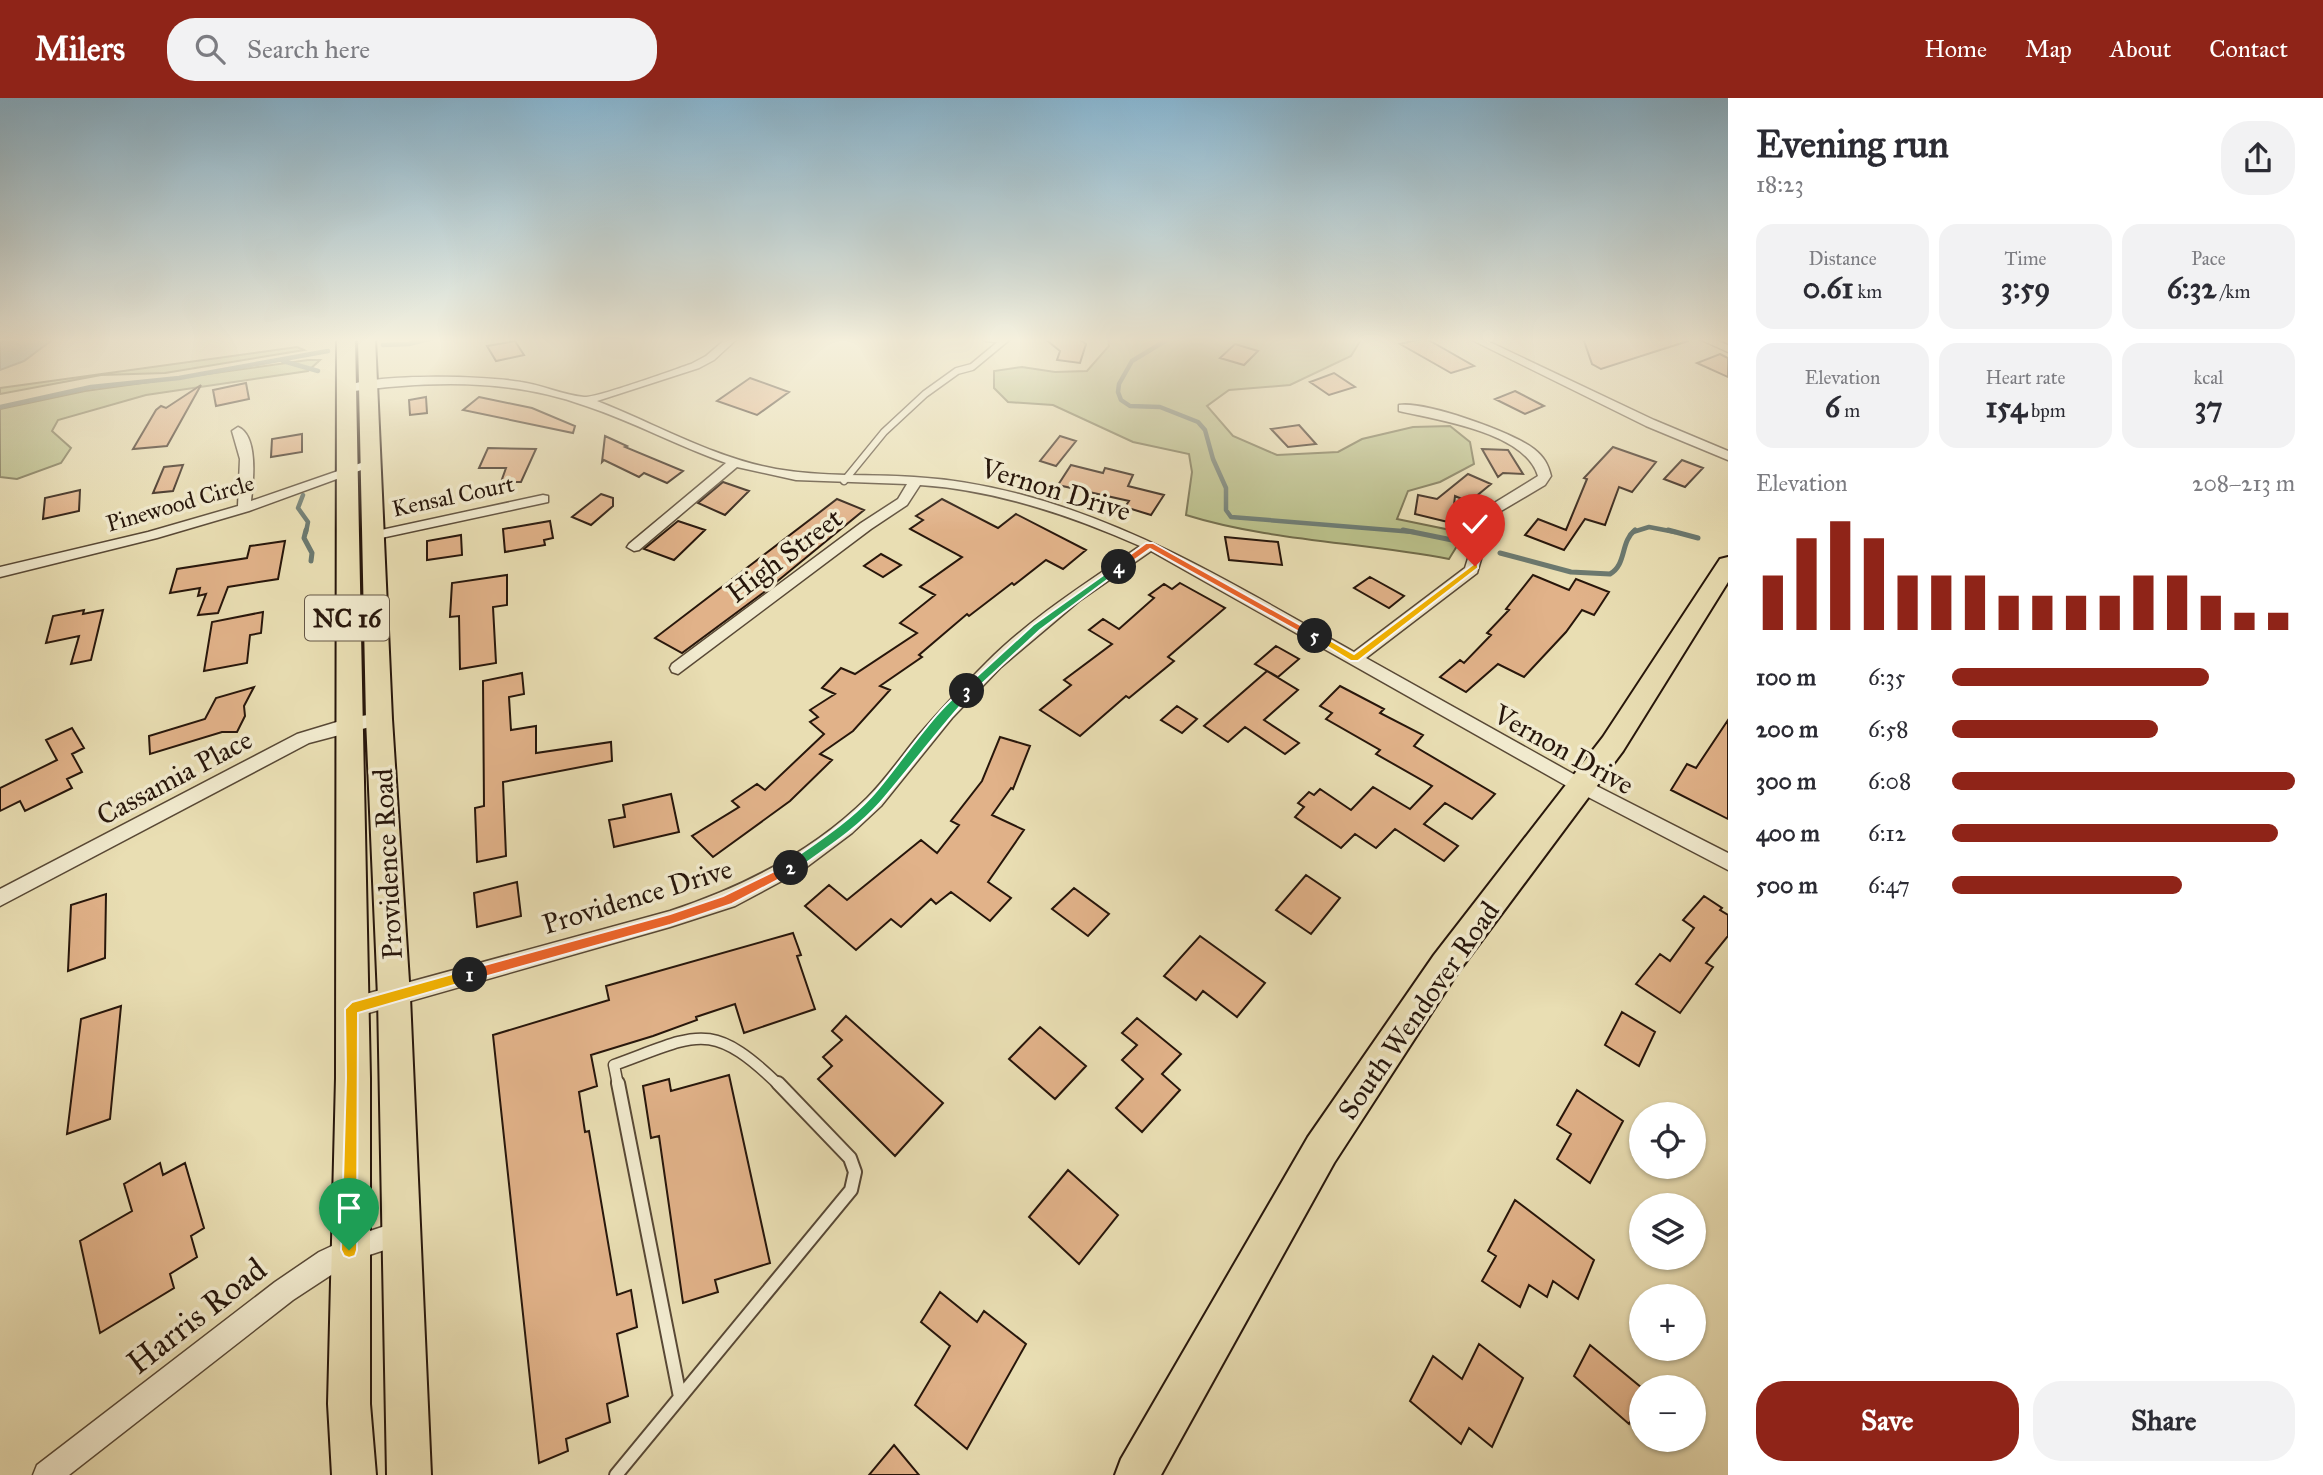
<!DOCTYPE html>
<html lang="en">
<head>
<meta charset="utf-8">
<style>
  body { margin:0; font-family:"IM FELL Great Primer",serif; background:#f2f2f3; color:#2b2b33; height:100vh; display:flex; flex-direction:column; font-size:26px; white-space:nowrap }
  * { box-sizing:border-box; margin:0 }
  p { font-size:23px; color:#7c7c81 }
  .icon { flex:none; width:38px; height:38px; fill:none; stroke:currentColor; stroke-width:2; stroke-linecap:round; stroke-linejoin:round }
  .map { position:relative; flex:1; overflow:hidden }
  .details { display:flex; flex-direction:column; background:#fff; width:595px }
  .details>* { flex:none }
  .controls { position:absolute; left:1629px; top:1004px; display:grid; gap:14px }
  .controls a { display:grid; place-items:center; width:77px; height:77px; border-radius:50%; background:#fff; box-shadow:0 2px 5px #0004; font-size:35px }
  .pin { position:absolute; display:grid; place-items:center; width:60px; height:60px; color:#fff; margin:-72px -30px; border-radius:50% 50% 50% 0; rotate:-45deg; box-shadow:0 0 7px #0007 }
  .pin .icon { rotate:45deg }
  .km { position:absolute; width:35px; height:35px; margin:-18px; border-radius:50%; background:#222; color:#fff; font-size:19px; line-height:35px; text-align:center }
  .round { display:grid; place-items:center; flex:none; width:74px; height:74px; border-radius:28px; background:#f2f2f3 }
  .headline { display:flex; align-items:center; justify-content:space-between; height:119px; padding:0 28px }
  h1 { font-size:38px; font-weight:800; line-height:52px }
  .stats { display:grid; grid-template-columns:repeat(3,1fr); gap:10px; height:119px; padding:7px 28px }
  .stats div { display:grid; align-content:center; border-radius:18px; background:#f2f2f3; text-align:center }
  .stats b { font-size:30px; font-weight:800 }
  .stats small { font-size:19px; font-weight:400 }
  .stats p { font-size:19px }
  .chart { height:196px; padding:14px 28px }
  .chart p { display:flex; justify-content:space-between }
  .chart svg { width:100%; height:126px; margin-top:7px; stroke:#8f2418; stroke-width:6 }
  .button { display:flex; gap:14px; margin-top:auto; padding:14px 28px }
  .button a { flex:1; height:80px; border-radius:28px; background:#8f2418; color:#fff; font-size:28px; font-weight:800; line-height:80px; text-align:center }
  .button a+a { background:#f2f2f3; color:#2b2b33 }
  ul { padding:0 28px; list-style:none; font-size:23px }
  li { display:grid; grid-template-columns:112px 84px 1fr; align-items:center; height:52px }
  li i { height:18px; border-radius:9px; background:#8f2418 }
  header { display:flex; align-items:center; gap:42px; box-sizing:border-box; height:98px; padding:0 35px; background:#8f2418; color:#fff }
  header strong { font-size:33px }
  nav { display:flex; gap:38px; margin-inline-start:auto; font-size:24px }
  .search { width:490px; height:63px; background:#f2f2f3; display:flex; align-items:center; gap:18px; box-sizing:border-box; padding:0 24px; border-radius:28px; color:#7c7c81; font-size:26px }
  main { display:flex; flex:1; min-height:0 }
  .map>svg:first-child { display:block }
  .green { fill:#bac08a; stroke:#706b4a; stroke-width:2 }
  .water { fill:#99bbb3; stroke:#6b7970; stroke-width:2 }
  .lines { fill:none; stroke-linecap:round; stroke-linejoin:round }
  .stream-far1 { stroke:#6b7970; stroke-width:4.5 }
  .stream { stroke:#6b7970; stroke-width:5 }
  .building { fill:#e1b289; stroke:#27160b; stroke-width:2 }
  .service-far2-casing { stroke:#584835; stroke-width:9 }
  .service-far1-casing { stroke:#584835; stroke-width:13 }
  .service-casing { stroke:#584835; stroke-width:16 }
  .minor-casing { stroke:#584835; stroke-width:3 }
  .primary-casing { stroke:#27160b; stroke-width:4 }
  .service-far2 { stroke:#f1eace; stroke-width:6 }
  .service-far1 { stroke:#f1eace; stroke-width:10 }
  .service { stroke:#f1eace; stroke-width:12 }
  .minor { fill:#f1eace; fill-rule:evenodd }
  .primary { fill:#e9deb3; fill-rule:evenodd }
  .split-1 { fill:#f5b400; stroke:#fff; stroke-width:2 }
  .split-2 { fill:#f0652b; stroke:#fff; stroke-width:2 }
  .split-3 { fill:#22a559; stroke:#fff; stroke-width:2 }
  .split-4 { fill:#22a559; stroke:#fff; stroke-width:2 }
  .split-5 { fill:#f0652b; stroke:#fff; stroke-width:2 }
  .split-6 { fill:#f5b400; stroke:#fff; stroke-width:2 }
  .labels { text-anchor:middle; stroke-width:7; stroke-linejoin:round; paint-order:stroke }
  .far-street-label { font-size:23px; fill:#27160b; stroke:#f1eace }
  .shield { fill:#f1eace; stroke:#645646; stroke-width:2 }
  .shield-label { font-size:26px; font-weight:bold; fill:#27160b }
  .street-label { font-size:28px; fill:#27160b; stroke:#f1eace }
  .near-street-label { font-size:33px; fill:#27160b; stroke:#f1eace }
</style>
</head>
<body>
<header>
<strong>Milers</strong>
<div class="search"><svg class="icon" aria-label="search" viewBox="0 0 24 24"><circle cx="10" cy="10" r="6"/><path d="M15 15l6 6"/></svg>Search here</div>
<nav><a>Home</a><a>Map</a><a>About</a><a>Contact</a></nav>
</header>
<main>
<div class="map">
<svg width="1728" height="1377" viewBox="0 0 1728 1377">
  <rect width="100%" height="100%" fill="#e9deb3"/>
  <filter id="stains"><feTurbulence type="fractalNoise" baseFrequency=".00286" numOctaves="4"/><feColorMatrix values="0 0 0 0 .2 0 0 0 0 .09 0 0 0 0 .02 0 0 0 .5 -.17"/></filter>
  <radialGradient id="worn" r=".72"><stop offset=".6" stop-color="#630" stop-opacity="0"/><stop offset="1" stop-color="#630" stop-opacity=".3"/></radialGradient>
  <path class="green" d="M1108,240H1362L1351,258L1290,287L1229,292L1207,308L1233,338L1277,357L1338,354L1362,341L1413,329L1450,328L1470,344L1474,366L1440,384L1408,393L1397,421L1465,435L1449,461C1362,444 1269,443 1186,417L1192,374L1189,356L1133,344L1053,307L1008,304L994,290V273L1022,269L1055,274L1087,273L1109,248Z
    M297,249L304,252L165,275L101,277L0,296V290Z
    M308,262H320L308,273L146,297L58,322L52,333L71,350L61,365L17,381L0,379V311L85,293Z"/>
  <path class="water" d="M51,240L52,242L24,263L0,272V241Z"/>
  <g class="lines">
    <path class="stream-far1" d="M1170,240L1132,263L1119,286L1118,294L1121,302L1130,308L1160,309L1198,324L1205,332L1213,361L1226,390V412L1231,419L1414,434
      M383,247L409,246L433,240
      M283,263L318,273
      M0,309L91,289L179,280L328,253
      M303,397L298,410L308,424L306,434
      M1633,434L1649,429L1675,434"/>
    <path class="stream" d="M306,432L304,440L312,455L311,463
      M1403,432L1457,443
      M1668,432L1698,440
      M1500,455L1571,474L1610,476C1627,466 1620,444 1635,432"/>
  </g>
  <path class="building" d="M1044,240H1078L1086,246L1080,265L1057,262L1060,253Z
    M1425,240L1474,268L1451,275L1400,246Z
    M1583,240H1687L1688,243L1601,271L1592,266Z
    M515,243L524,257L496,263L487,248Z
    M1235,246L1258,253L1244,267L1220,260Z
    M1720,256L1728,260V279L1697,265Z
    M1334,275L1355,289L1329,297L1310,284Z
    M750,280L789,294L757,317L717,303Z
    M246,285L249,301L216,308L213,292Z
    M201,287L167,348L133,351L156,312L161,308L166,310Z
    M1515,293L1544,308L1525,316L1495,301Z
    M426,299L427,315L410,317L409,302Z
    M479,299L532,310L575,328L573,335L463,312Z
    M1299,327L1316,346L1288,349L1271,331Z
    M302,336V354L271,359L272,341Z
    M605,338L627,348L625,349L683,373L667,385L644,375L639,379L604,362L602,364Z
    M1060,338L1076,343L1056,368L1040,363Z
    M1613,349L1656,364L1632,394L1619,389L1605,427L1585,421L1564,452L1525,437L1538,421L1566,432L1587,381L1584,380Z
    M488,350L536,351L521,384H501L506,370H479Z
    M1482,351L1508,352L1523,376L1503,375L1498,379Z
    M1682,362L1703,370L1685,389L1664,381Z
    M183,367L173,393L153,395L164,369Z
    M1071,367L1103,375L1105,370L1133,377L1128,388L1164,397L1151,417L1125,409L1129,403L1058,387Z
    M1468,376L1491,386L1469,404L1455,398L1452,425L1415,416L1418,397L1437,401Z
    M723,384L749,393L725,417L698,405Z
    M80,392L79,413L43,421L45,400Z
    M601,396L613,400V408L591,427L572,419Z
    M837,401L864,412L763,495L682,555L655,540Z
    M942,401L998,430L1016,416L1086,452L1063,471L1046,462L1014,487L1012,485L969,518L967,516L919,557L922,559L880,588L890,592L853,633L820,656L832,662L790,703L713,759L692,738L739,709L732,703L757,686L765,692L824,636L810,624L818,619L810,612L835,596L822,590L841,570L855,576L917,535L900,525L935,497L920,489L962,459L910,431L923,422L916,418Z
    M550,423L553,440L544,442L545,447L505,454L503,431Z
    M678,423L705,432L674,462L644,451Z
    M461,437L462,457L427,462V443Z
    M1225,439L1278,444L1282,467L1229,462Z
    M285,443L278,481L228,489L218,515L198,517L206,496L198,498L200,490L170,495L177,471L247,460L250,448Z
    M881,456L901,467L883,479L864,468Z
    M507,477V507L493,509L496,565L460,571L459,518L450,519L452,485Z
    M1533,477L1569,492L1576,481L1609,494L1594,517L1582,512L1566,534L1524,579L1498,566L1466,594L1440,579L1460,562L1464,565L1491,537L1487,535L1509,512L1506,511Z
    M1370,479L1404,498L1389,510L1354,490Z
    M1180,485L1225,510L1168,559L1174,563L1129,600L1126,598L1080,638L1040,612L1071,587L1064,582L1112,546L1089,532L1103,521L1119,531L1154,500L1149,497L1164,486L1172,491Z
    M84,512L83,516L103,512L91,562L71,566L79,538L46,545L53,518Z
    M263,514L261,535L250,537L247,565L204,573L212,524Z
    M1276,548L1299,561L1278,579L1255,566Z
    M1267,573L1298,592L1264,622L1299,645L1285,656L1245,629L1228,644L1204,628Z
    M522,575L524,596L509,599L511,632L536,628V655L611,644L612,663L503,684L506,758L477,764L475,710L484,708L483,583Z
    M1340,588L1384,611L1380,615L1423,637L1414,648L1495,696L1472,721L1445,705L1424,726L1458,748L1444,763L1395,731L1376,750L1355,736L1341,750L1295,719L1304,709L1298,705L1309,694L1314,697L1320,691L1351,712L1373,689L1410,711L1432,688L1376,656L1380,652L1326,621L1332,615L1320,608Z
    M254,589L244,608L245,618L237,634H222L150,656L149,638L205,621L216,600Z
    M1177,608L1197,621L1182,635L1161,622Z
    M1728,622V721L1671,692L1687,666L1696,670Z
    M72,630L84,650L72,656L82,674L67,681L72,690L25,713L20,703L0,713V690L57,662L46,642Z
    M1000,639L1030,648L1013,691L1011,690L992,717L1024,732L988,784L1011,800L990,823L951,794L936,806L931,801L901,829L891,821L856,852L805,808L829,787L847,802L921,742L937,755L959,727L951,723L982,683Z
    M671,696L679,734L614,749L609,722L625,719L623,707Z
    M1306,777L1340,800L1311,836L1276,812Z
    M517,784L521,818L477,829L474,795Z
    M1074,790L1109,816L1088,838L1052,811Z
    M106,796L105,860L68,873L71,807Z
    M1704,798L1722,810L1720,812L1728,817V838L1706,865L1713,869L1680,915L1636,886L1660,856L1670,863L1694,830L1683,822Z
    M793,835L801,857L797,858L815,911L744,935L735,906L696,919L697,922L653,938L591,957L597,988L579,994L585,1034L589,1033L617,1197L631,1192L637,1229L617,1236L628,1298L607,1306L610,1324L566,1341L568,1353L539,1365L493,937L609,902L606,888Z
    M1200,838L1265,885L1237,919L1203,893L1196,902L1164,878Z
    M121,908L110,1021L67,1036L81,921Z
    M1622,914L1655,934L1639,968L1605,947Z
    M846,918L943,1005L895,1058L818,981L832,968L823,959L842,942L832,933Z
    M1137,920L1181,956L1162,976L1180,992L1142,1034L1116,1010L1143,981L1122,962L1137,947L1122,935Z
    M1040,929L1086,968L1055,1001L1009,961Z
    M729,977L770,1165L715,1182L718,1194L683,1205L659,1038L651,1040L643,988L669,981L671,993Z
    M1577,992L1623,1023L1590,1085L1557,1061L1571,1036L1557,1027Z
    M160,1065L163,1077L185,1065L204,1130L191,1138L197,1159L170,1176L174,1190L100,1235L80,1143L132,1113L124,1086Z
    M1068,1072L1118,1117L1079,1166L1029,1119Z
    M1515,1102L1594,1162L1578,1201L1553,1183L1547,1199L1529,1187L1520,1209L1482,1183L1496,1158L1488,1153Z
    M940,1194L977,1224L984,1213L1026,1246L967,1351L915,1307L950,1248L921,1224Z
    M1479,1246L1523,1280L1492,1349L1469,1330L1461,1346L1410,1303L1433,1258L1462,1281Z
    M1590,1247L1642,1290V1302L1629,1326L1574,1278Z
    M894,1347L919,1377H869Z"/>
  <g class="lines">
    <g class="service-far2-casing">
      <path id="service-far2" d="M986,240L1004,242
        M844,383L884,334L925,296L957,273L972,269L1007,240"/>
    </g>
    <g class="service-far1-casing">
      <path id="service-far1" d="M618,987L614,967C697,937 710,920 779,987"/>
    </g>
    <g class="service-casing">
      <path id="service" d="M618,985L680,1299
        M616,1377L851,1092L855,1074L850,1060L778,985"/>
    </g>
    <g class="minor-casing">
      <path id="minor" d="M727,240H738L714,262L699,270L597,303C656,326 714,360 776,371C822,379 868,376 914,379C949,381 984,387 1019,396C1141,428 1245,493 1354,554L1465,470L1482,416L1491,407L1538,378C1525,334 1438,322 1399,313V307C1425,303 1513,334 1534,351C1544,359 1548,366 1551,378L1545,387L1501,413L1493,420L1477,475L1366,560L1577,678L1728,755V772L1565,687L1151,453L1079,503L1001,569L952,620L881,708L852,735L804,771L735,808L670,829L351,920L344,917L341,910L344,903L351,900L670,813C743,789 811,755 867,700C886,681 901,659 918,638C940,612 963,588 987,564C1032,519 1088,484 1140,448C1070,417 996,392 920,387L907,407L871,431L678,576L672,574L670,570L672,566L861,425L898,401L907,386L796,382L737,369L639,452L634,453L627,449L629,446L726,365C678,348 634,324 586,308C508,280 428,283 347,294L341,291C364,274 490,278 521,284C542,287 563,297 584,299C597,300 673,272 691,266L706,258Z
        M1468,240H1481L1654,322L1728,353V362L1646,328Z
        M1697,240H1710L1728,247V254Z
        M238,329C259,338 253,385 251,403L364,364L369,363L375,367L249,413L157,440L0,479V469L148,434L238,408L240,361L232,333Z
        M543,397L548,398V404L372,442L365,438L372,434Z
        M379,615L385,617L387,621L385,625L309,645L0,808V791L297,636L350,620Z
        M400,1123L409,1126L412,1135L409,1144L354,1162L293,1202L69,1377H33L37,1367L275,1184L319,1154L349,1140Z"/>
    </g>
    <g class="primary-casing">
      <path id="primary" d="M337,240H355L370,980V1306L376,1377H332L328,1306L336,980Z
        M358,240H375L392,621L410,899L431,1377H387L378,899L366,621Z
        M1728,459V484L1623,653L1456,877L1334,1065L1161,1377H1115L1121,1361L1308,1039L1434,857L1603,639L1720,461Z"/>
    </g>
    <use href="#service-far2" class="service-far2"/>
    <use href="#service-far1" class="service-far1"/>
    <use href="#service" class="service"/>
    <use href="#minor" class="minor"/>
    <use href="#primary" class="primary"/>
  </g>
  <linearGradient id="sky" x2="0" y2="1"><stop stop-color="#88b7d3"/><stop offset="0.56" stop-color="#f5f0dd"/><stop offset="1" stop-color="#f5f0dd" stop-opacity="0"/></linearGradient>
  <rect width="1728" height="432" fill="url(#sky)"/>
  <path class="split-1" d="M470,871L477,877L475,881L358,915L357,1152L355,1158L349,1160L344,1158L341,1152L346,980L345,911L352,904Z"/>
  <path class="split-2" d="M791,765L797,770L795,773L732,806L670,827L470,883L463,877L470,871L670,816L723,798Z"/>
  <path class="split-3" d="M967,590L972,593L971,596C939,631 911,669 880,705C856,732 824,752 795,773H786V766C815,745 847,725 871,699C894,675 941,602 967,590Z"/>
  <path class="split-4" d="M1119,466L1122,467V471L1040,532L971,596H963V591L1033,527Z"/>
  <path class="split-5" d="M1146,445H1153L1320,538L1312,541L1150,451L1122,471H1116V467Z"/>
  <path class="split-6" d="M1475,465L1478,466V470L1358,563H1351L1310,538L1319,536L1354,556Z"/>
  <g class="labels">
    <g class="far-street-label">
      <text transform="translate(453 398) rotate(-12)" y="8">Kensal Court</text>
      <text transform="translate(180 405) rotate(-16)" y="8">Pinewood Circle</text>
    </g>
    <rect class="shield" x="305" y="497.5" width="84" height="45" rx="5"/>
    <g class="shield-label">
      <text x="347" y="529">NC 16</text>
    </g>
    <g class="street-label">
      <text transform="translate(1056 391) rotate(17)" y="10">Vernon Drive</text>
      <text transform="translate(784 457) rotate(-37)" y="10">High Street</text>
      <text transform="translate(1564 651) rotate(29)" y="10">Vernon Drive</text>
      <text transform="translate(174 679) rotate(-28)" y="10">Cassamia Place</text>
      <text transform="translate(387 766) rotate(-93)" y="10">Providence Road</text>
      <text transform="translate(637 798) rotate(-17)" y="10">Providence Drive</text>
      <text transform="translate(1418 912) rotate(-55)" y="10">South Wendover Road</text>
    </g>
    <g class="near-street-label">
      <text transform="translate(196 1217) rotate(-38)" y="12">Harris Road</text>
    </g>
  </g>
  <rect width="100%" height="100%" filter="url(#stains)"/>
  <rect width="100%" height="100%" fill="url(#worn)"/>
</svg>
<div class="controls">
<a><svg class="icon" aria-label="locate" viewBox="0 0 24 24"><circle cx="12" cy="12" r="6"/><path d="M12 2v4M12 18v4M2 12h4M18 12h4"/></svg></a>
<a><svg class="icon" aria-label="layers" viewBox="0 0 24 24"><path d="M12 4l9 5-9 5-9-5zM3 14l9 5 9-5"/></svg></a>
<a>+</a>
<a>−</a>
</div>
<div class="pin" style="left:349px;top:1152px;background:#1e9e55"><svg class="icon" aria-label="arrive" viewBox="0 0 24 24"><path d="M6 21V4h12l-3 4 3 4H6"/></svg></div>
<div class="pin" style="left:1475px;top:468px;background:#d93025"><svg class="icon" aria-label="check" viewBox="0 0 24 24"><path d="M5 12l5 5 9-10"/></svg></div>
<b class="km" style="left:470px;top:877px">1</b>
<b class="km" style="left:791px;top:770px">2</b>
<b class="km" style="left:967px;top:593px">3</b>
<b class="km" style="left:1119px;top:469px">4</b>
<b class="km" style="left:1315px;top:538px">5</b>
</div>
<section class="details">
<div class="headline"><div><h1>Evening run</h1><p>18:23</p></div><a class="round"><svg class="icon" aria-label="share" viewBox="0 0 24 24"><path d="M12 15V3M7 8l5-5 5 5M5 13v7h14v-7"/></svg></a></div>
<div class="stats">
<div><p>Distance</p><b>0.61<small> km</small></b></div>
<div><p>Time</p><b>3:59</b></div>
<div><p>Pace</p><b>6:32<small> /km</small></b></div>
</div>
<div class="stats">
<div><p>Elevation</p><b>6<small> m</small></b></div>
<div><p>Heart rate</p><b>154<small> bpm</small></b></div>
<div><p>kcal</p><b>37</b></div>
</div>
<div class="chart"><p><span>Elevation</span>208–213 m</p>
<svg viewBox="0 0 160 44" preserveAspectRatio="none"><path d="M5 44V25M15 44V12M25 44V6M35 44V12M45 44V25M55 44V25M65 44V25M75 44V32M85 44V32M95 44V32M105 44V32M115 44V25M125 44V25M135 44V32M145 44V38M155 44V38"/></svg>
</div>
<ul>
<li><b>100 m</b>6:35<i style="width:75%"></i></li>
<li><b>200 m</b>6:58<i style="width:60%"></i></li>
<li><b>300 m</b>6:08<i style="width:100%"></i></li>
<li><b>400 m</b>6:12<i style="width:95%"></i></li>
<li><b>500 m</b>6:47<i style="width:67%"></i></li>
</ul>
<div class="button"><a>Save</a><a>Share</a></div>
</section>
</main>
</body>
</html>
